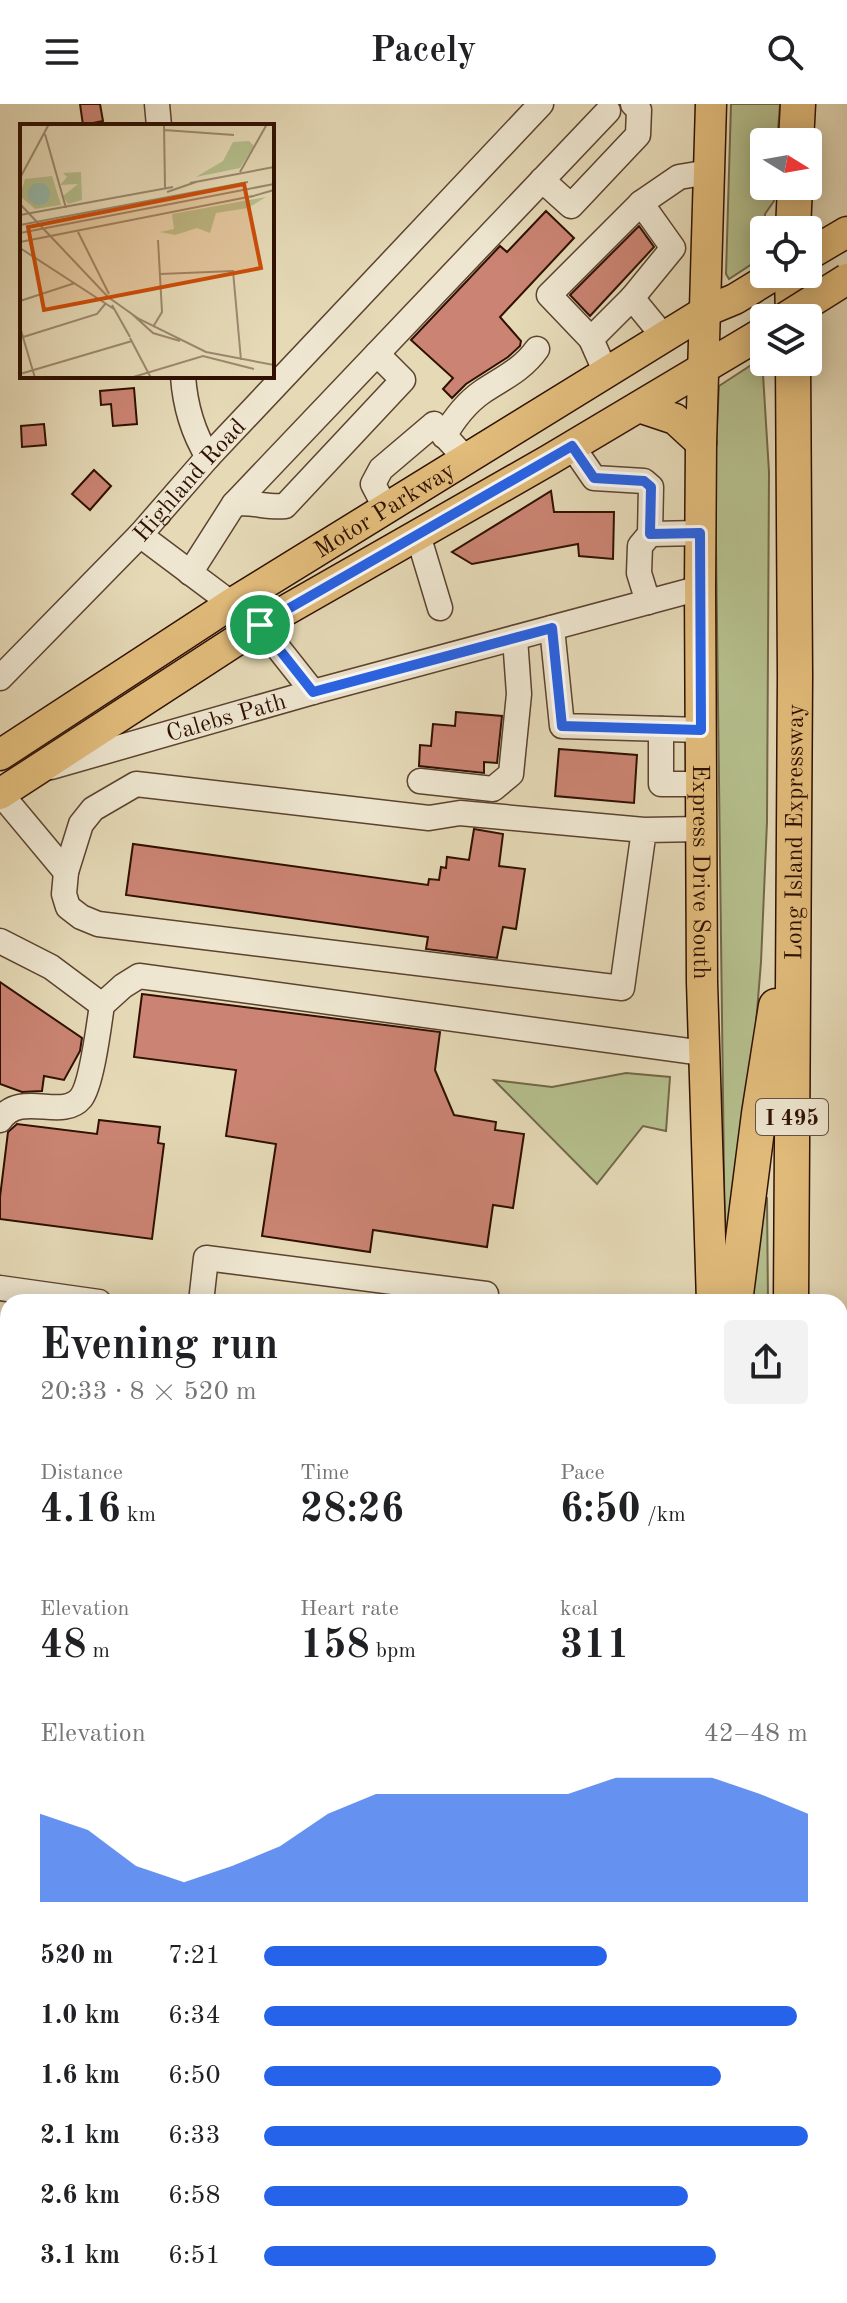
<!DOCTYPE html>
<html lang="en">
<head>
<meta charset="utf-8">
<style>
  body { margin:0; font-family:"Old Standard TT",serif; background:#f2f2f2; color:#202124; height:100vh; display:flex; flex-direction:column; font-size:30px; white-space:nowrap }
  * { box-sizing:border-box; margin:0 }
  p { font-size:26px; color:#757577 }
  .icon { flex:none; width:44px; height:44px; fill:none; stroke:currentColor; stroke-width:2; stroke-linecap:round; stroke-linejoin:round }
  .map { position:relative; flex:1; overflow:hidden }
  .sheet { position:absolute; left:0px; top:1190px; width:848px; height:1010px; display:flex; flex-direction:column; background:#fff; border-radius:24px 24px 0 0; box-shadow:0 4px 20px #0003 }
  .sheet>* { flex:none }
  .needle { width:52px; rotate:101deg }
  .tools { position:absolute; left:750px; top:24px; display:grid; gap:16px }
  .tools a { display:grid; place-items:center; width:72px; height:72px; border-radius:8px; background:#fff; box-shadow:0 4px 20px #0003; font-size:40px }
  .pin { position:absolute; display:grid; place-items:center; width:68px; height:68px; color:#fff; margin:-34px; border:4px solid #fff; border-radius:50%; box-shadow:0 2px 8px #0007 }
  .round { display:grid; place-items:center; flex:none; width:84px; height:84px; border-radius:8px; background:#f2f2f2 }
  .head { display:flex; align-items:center; justify-content:space-between; height:136px; padding:0 40px }
  h1 { font-size:44px; font-weight:700; line-height:60px }
  .figures { display:grid; grid-template-columns:repeat(3,1fr); gap:12px; height:136px; padding:8px 40px }
  .figures div { display:grid; align-content:center }
  .figures b { font-size:40px; font-weight:700 }
  .figures small { font-size:22px; font-weight:400 }
  .figures p { font-size:22px }
  .chart { height:224px; padding:16px 40px }
  .chart p { display:flex; justify-content:space-between }
  .chart svg { width:100%; height:144px; margin-top:8px; fill:#2563eb; opacity:.7 }
  ul { padding:0 40px; list-style:none; font-size:26px }
  li { display:grid; grid-template-columns:128px 96px 1fr; align-items:center; height:60px }
  li i { height:20px; border-radius:10px; background:#2563eb }
  header { display:flex; justify-content:space-between; align-items:center; height:104px; padding:0 40px; background:#fff; font-size:36px; font-weight:700 }
  .map>svg:first-child { display:block }
  .green { fill:#b5bf8d; stroke:#726848; stroke-width:2 }
  .building { fill:#cb8473; stroke:#2f1002; stroke-width:2 }
  .lines { fill:none; stroke-linecap:round; stroke-linejoin:round }
  .minor-casing { stroke:#5c422f; stroke-width:27 }
  .major-casing { stroke:#2f1002; stroke-width:33 }
  .highway-casing { stroke:#2f1002; stroke-width:37 }
  .minor { stroke:#eee6d0; stroke-width:24 }
  .major { stroke:#e2bc7b; stroke-width:30 }
  .highway { stroke:#e2bc7b; stroke-width:34 }
  .major-bridge-casing { stroke:#2f1002; stroke-width:33; stroke-linecap:butt }
  .major-bridge { stroke:#e2bc7b; stroke-width:30 }
  .route-casing { stroke:#fff; stroke-width:16 }
  .route { stroke:#2563eb; stroke-width:10 }
  .labels { text-anchor:middle; stroke-width:7; stroke-linejoin:round; paint-order:stroke }
  .shield { fill:#eee6d0; stroke:#685040; stroke-width:2 }
  .shield-label { font-size:22px; font-weight:bold; fill:#2f1002 }
  .street-label { font-size:24px; fill:#2f1002; stroke:#eee6d0 }
  .inset-road { fill:none; stroke:#9c896e; stroke-width:2 }
  .view { fill:#cc4e0a; fill-opacity:0.15; stroke:#cc4e0a; stroke-width:4 }
  .inset-edge { fill:none; stroke:#2f1002; stroke-width:4 }
</style>
</head>
<body>
<header><svg class="icon" aria-label="menu" viewBox="0 0 24 24"><path d="M4 6h16M4 12h16M4 18h16"/></svg>Pacely<svg class="icon" aria-label="search" viewBox="0 0 24 24"><circle cx="10" cy="10" r="6"/><path d="M15 15l6 6"/></svg></header>
<div class="map">
<svg width="847" height="2199" viewBox="0 0 847 2199">
  <rect width="100%" height="100%" fill="#e5d9b6"/>
  <filter id="stains"><feTurbulence type="fractalNoise" baseFrequency=".0025" numOctaves="4"/><feColorMatrix values="0 0 0 0 .2 0 0 0 0 .09 0 0 0 0 .02 0 0 0 .5 -.17"/></filter>
  <radialGradient id="worn" r=".72"><stop offset=".6" stop-color="#630" stop-opacity="0"/><stop offset="1" stop-color="#630" stop-opacity=".3"/></radialGradient>
  <path class="green" d="M731,0H780L777,38H764V82H775L774,97L765,110L764,152L729,175L726,170Z
    M762,254L769,368L767,718L761,858L749,1006L725,1149L715,362L719,282Z
    M626,969L670,973L666,1027L643,1022L597,1080L494,976L552,983Z
    M760,1092L767,1094L768,1198H748Z
    M611,2192H684V2199H613Z"/>
  <path class="building" d="M80,0H100L103,17L83,21Z
    M546,107L574,134L500,213L521,237L520,242L508,253L466,280L452,294L443,285L453,274L411,236L500,142L507,148Z
    M639,122L654,143L590,212L570,191Z
    M134,284L137,320L113,322L111,300L101,301L100,287Z
    M44,320L46,341L22,343L21,322Z
    M94,366L111,382L90,406L72,390Z
    M551,387L554,408H614L613,455L579,452L578,440L472,460L452,448Z
    M456,608L502,612L497,659L484,658V669L419,662L420,641L431,642L433,620L455,622Z
    M559,645L637,651L634,699L555,692Z
    M474,725L503,730L499,762L525,765L516,825L503,823L497,854L426,845L428,833L126,791L133,740L428,781L429,775L439,776L441,763L446,764L447,753L469,756Z
    M0,878L82,934L80,947L64,976L44,972L42,987L22,988L0,980Z
    M142,890L440,928L435,966L454,1011L496,1018L495,1026L524,1030L513,1104L493,1101L487,1143L373,1126L370,1148L262,1132L276,1040L226,1032L236,966L134,953Z
    M99,1016L160,1023L158,1039L164,1040L152,1135L0,1115V1093L8,1028L17,1020L97,1030Z"/>
  <g class="lines">
    <g class="minor-casing">
      <g id="minor">
        <path d="M157,0L159,22"/>
        <path d="M542,76L571,102L638,31L639,6L633,0"/>
        <path d="M641,99L679,73L709,68"/>
        <path d="M591,235L549,191L641,99L673,144L632,194"/>
        <path d="M606,269L591,235L632,194L664,233"/>
        <path d="M183,272C185,302 192,327 208,353"/>
        <path d="M444,332C454,315 466,299 482,288C503,274 522,266 537,245"/>
        <path d="M572,342L594,374L644,377L651,383L650,430L640,442L639,469L648,498"/>
        <path d="M234,400C252,397 266,404 285,402L403,276L377,250"/>
        <path d="M386,405L373,380L381,365L434,320L466,355"/>
        <path d="M650,430L700,429"/>
        <path d="M140,431L260,521L313,588"/>
        <path d="M418,431L440,504"/>
        <path d="M190,469L234,400L608,7"/>
        <path d="M552,524L562,622L701,626"/>
        <path id="s1" d="M0,574L140,431L208,353L541,0"/>
        <path d="M661,625V680H701"/>
        <path id="s2" d="M51,663L313,588L700,484"/>
        <path d="M420,677L493,685L511,670L519,590L515,534"/>
        <path d="M0,689L66,768"/>
        <path d="M644,726L622,884L98,820L81,813L68,803L64,790L66,768L81,720L93,705L136,680L429,714L460,709L644,726L702,725"/>
        <path d="M0,837L51,863L102,901"/>
        <path d="M0,1016C21,986 62,1017 81,994C92,980 99,920 102,901L123,882L139,872L703,949"/>
        <path d="M0,1184L99,1198"/>
        <path d="M201,1198L206,1154L486,1190"/>
        <path d="M0,1940L8,1936"/>
        <path d="M0,2017L8,2018"/>
        <path d="M457,2199L458,2192"/>
        <path d="M507,2199L508,2192"/>
      </g>
    </g>
    <g class="major-casing">
      <g id="major">
        <path id="s3" d="M711,0L701,339L700,484L702,878L712,1198"/>
        <path d="M808,151L847,128"/>
        <path d="M639,303L675,315L701,339"/>
        <path id="s4" d="M0,651L231,500L706,207L735,195L776,170"/>
        <path d="M0,690L260,521L549,356L764,228"/>
        <path d="M718,2199V2192"/>
      </g>
    </g>
    <g class="highway-casing">
      <g id="highway">
        <path d="M796,38L798,0"/>
        <path d="M793,126L795,82"/>
        <path d="M792,170L793,214"/>
        <path d="M735,1198L759,1010L776,902"/>
        <path id="s5" d="M791,1198L795,572L793,258"/>
        <path d="M793,2192L794,2199"/>
      </g>
    </g>
    <use href="#minor" class="minor"/>
    <use href="#major" class="major"/>
    <use href="#highway" class="highway"/>
    <g class="major-bridge-casing">
      <path id="major-bridge" d="M785,214L847,175"/>
    </g>
    <use href="#major-bridge" class="major-bridge"/>
  </g>
  <g class="lines">
    <g class="route-casing">
      <path id="route" d="M572,342L594,374L644,377L651,383L650,430L700,429L701,626L562,622L552,524L313,588L260,521Z"/>
    </g>
    <use href="#route" class="route"/>
  </g>
  <g class="labels">
    <rect class="shield" x="756" y="995" width="72" height="36" rx="6"/>
    <g class="shield-label">
      <text x="792" y="1021">I 495</text>
    </g>
    <g class="street-label">
      <text dy="8" stroke="none"><textPath href="#s1" startOffset="274">Highland Road</textPath></text>
      <text dy="8" stroke="none"><textPath href="#s4" startOffset="456">Motor Parkway</textPath></text>
      <text dy="8" stroke="none"><textPath href="#s2" startOffset="182">Calebs Path</textPath></text>
      <text dy="8" stroke="none"><textPath href="#s5" startOffset="470">Long Island Expressway</textPath></text>
      <text dy="8" stroke="none"><textPath href="#s3" startOffset="768">Express Drive South</textPath></text>
    </g>
  </g>
  <g transform="translate(20 20)">
    <rect width="254" height="254" fill="#e5d9b6"/>
    <path d="M229,17L234,22L220,44L176,53L203,37L213,18ZM61,48L62,76L48,80L43,72L58,60L40,61L47,53L43,49ZM32,52L41,81L15,85L0,72L5,55ZM246,73L228,84L196,89L190,109L177,104L155,111L140,108L154,105L152,90Z" fill="#b5bf8d"/>
    <path d="M8 70a11 11 0 1 1 22 0a11 11 0 1 1-22 0Z" fill="#96baab"/>
    <path class="inset-road" d="M144,0L145,64M144,6L214,11M25,10L46,84M220,48L247,0M0,54L29,0M170,59L254,43M147,68L176,58M230,73L254,66M0,80L88,173L119,195L186,228L254,241M0,91L153,63M0,101L228,58M58,108L89,170M0,109L254,60M0,118L233,72M0,124L94,185M140,150L213,147L221,236M0,177L55,159M92,181L110,213M112,190L133,209L160,217M0,203L15,254M133,203L142,188L138,116M0,214L77,190L86,179M110,214L131,254M0,250L112,217M110,254L183,232L234,245"/>
    <path class="view" d="M224,60L241,144L24,186L8,103Z"/>
    <rect width="254" height="254" class="inset-edge"/>
  </g>
  <rect width="100%" height="100%" filter="url(#stains)"/>
  <rect width="100%" height="100%" fill="url(#worn)"/>
</svg>
<div class="tools">
<a><svg class="needle" viewBox="-14 -14 28 28"><path d="M0-13l5 13h-10z" fill="#e53935"/><path d="M0 13l5-13h-10z" fill="#757577"/></svg></a>
<a><svg class="icon" aria-label="locate" viewBox="0 0 24 24"><circle cx="12" cy="12" r="6"/><path d="M12 2v4M12 18v4M2 12h4M18 12h4"/></svg></a>
<a><svg class="icon" aria-label="layers" viewBox="0 0 24 24"><path d="M12 4l9 5-9 5-9-5zM3 14l9 5 9-5"/></svg></a>
</div>
<div class="pin" style="left:260px;top:521px;background:#1e9e55"><svg class="icon" aria-label="arrive" viewBox="0 0 24 24"><path d="M6 21V4h12l-3 4 3 4H6"/></svg></div>
<section class="sheet">
<div class="head"><div><h1>Evening run</h1><p>20:33 · 8 × 520 m</p></div><a class="round"><svg class="icon" aria-label="share" viewBox="0 0 24 24"><path d="M12 15V3M7 8l5-5 5 5M5 13v7h14v-7"/></svg></a></div>
<div class="figures">
<div><p>Distance</p><b>4.16<small> km</small></b></div>
<div><p>Time</p><b>28:26</b></div>
<div><p>Pace</p><b>6:50<small> /km</small></b></div>
</div>
<div class="figures">
<div><p>Elevation</p><b>48<small> m</small></b></div>
<div><p>Heart rate</p><b>158<small> bpm</small></b></div>
<div><p>kcal</p><b>311</b></div>
</div>
<div class="chart"><p><span>Elevation</span>42–48 m</p>
<svg viewBox="0 0 160 44" preserveAspectRatio="none"><path d="M0 44V17L10 22L20 33L30 38L40 33L50 27L60 17L70 11L80 11L90 11L100 11L110 11L120 6L130 6L140 6L150 11L160 17V44z"/></svg>
</div>
<ul>
<li><b>520 m</b>7:21<i style="width:63%"></i></li>
<li><b>1.0 km</b>6:34<i style="width:98%"></i></li>
<li><b>1.6 km</b>6:50<i style="width:84%"></i></li>
<li><b>2.1 km</b>6:33<i style="width:100%"></i></li>
<li><b>2.6 km</b>6:58<i style="width:78%"></i></li>
<li><b>3.1 km</b>6:51<i style="width:83%"></i></li>
</ul>
</section>
</div>
</body>
</html>
